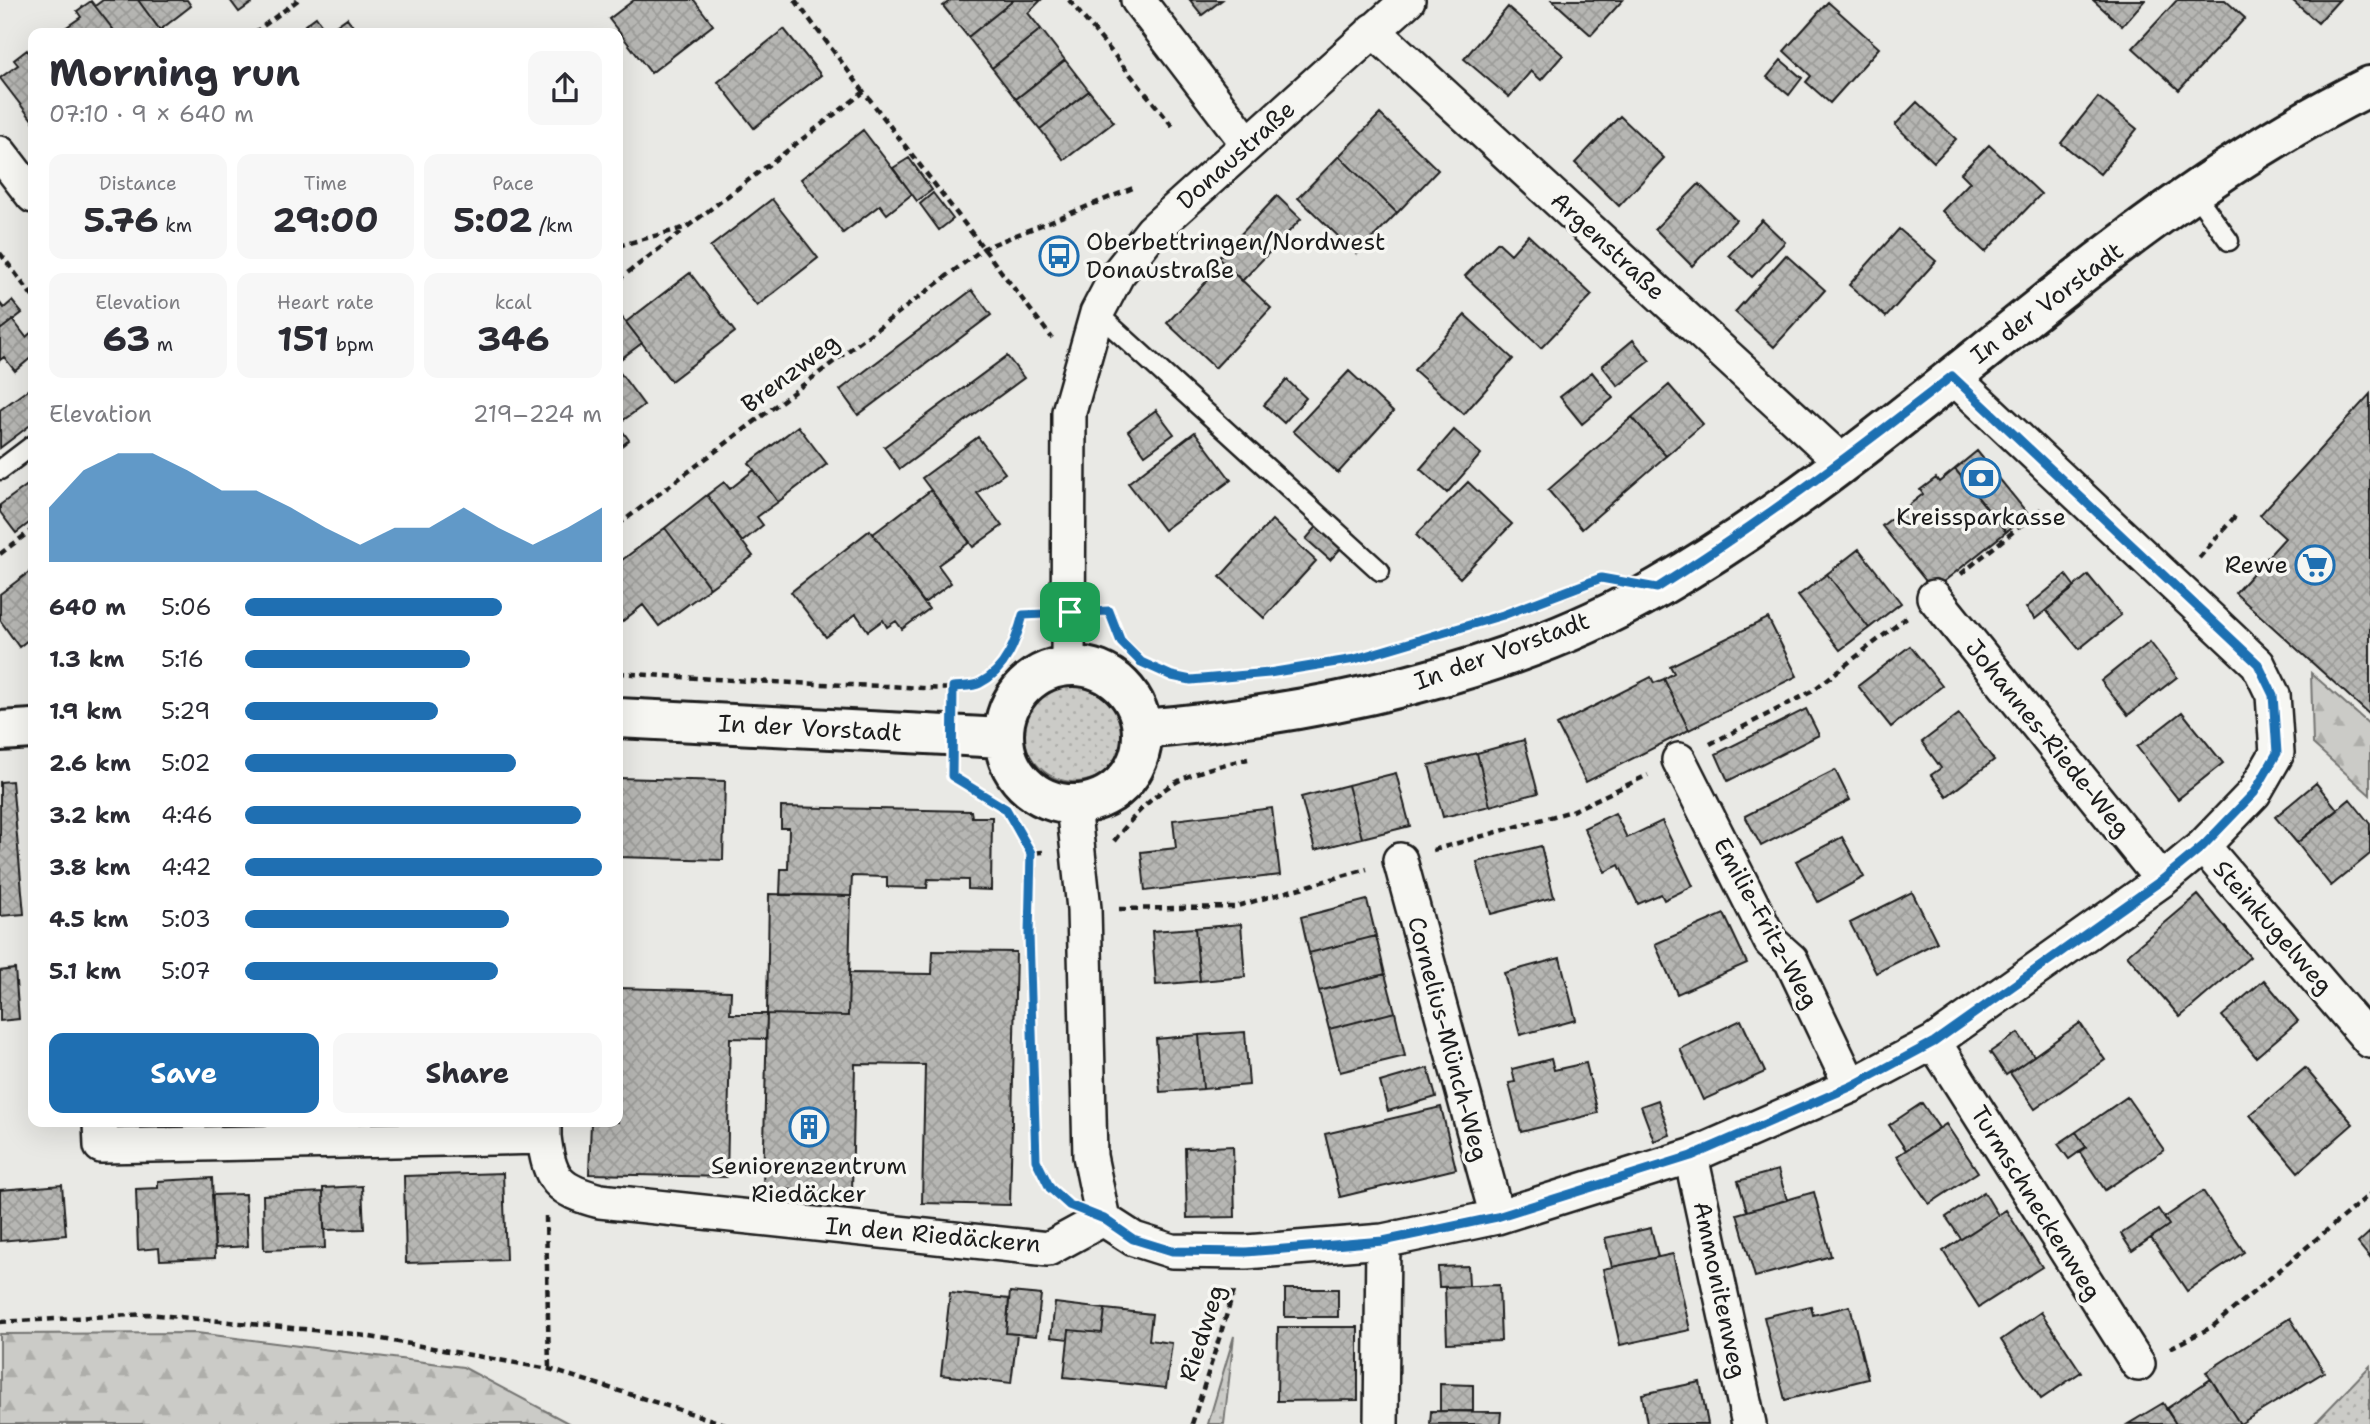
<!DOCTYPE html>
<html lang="en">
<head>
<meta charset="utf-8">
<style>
  body { margin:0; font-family:"Shantell Sans",sans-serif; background:#f7f7f7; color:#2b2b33; height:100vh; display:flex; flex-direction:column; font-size:26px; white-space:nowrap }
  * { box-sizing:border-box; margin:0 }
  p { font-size:23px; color:#7c7c81 }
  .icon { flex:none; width:38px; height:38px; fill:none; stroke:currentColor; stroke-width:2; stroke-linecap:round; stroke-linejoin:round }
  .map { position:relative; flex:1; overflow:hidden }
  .panel { position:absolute; left:28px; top:28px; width:595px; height:1099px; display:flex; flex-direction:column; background:#fff; border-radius:14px; box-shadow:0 7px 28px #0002 }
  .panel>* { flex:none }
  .pin { position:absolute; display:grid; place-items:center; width:60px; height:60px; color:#fff; margin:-30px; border-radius:14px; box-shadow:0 4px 10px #0006 }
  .round { display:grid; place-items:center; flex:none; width:74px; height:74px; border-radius:14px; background:#f7f7f7 }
  .summary { display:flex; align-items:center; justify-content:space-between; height:119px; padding:0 21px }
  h1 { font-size:38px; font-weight:700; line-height:52px }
  .figures { display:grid; grid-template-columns:repeat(3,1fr); gap:10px; height:119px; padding:7px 21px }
  .figures div { display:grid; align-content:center; border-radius:14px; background:#f7f7f7; text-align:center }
  .figures b { font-size:35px; font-weight:700 }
  .figures small { font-size:19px; font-weight:400 }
  .figures p { font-size:19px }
  .chart { height:196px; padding:14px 21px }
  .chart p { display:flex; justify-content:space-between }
  .chart svg { width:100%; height:126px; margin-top:7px; fill:#1f6fb2; opacity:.7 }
  .primary-button { display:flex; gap:14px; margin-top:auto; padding:14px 21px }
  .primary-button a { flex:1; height:80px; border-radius:14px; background:#1f6fb2; color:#fff; font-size:28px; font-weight:700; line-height:80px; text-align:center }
  .primary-button a+a { background:#f7f7f7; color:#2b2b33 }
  ul { padding:0 21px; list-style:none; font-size:23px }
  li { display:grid; grid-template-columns:112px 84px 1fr; align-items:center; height:52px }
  li i { height:18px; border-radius:9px; background:#1f6fb2 }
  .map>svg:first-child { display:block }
  .grass { fill:url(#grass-dots); stroke:#747472; stroke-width:2 }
  .forest { fill:url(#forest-firs); stroke:#747472; stroke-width:2 }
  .building { fill:url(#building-cross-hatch); stroke:#1c1c1c; stroke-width:2 }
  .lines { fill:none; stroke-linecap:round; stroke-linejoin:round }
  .lane-casing { stroke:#1c1c1c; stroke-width:23 }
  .street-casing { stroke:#1c1c1c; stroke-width:38 }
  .secondary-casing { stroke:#1c1c1c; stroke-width:44 }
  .path { stroke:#1c1c1c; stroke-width:4.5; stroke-dasharray:7 5; stroke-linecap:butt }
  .lane { stroke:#f6f6f2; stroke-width:18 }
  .street { stroke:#f6f6f2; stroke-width:33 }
  .secondary { stroke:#f6f6f2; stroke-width:38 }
  .route-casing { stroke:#fff; stroke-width:14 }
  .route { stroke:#1f6fb2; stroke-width:9 }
  .labels { text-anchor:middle; stroke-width:7; stroke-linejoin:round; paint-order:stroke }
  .street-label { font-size:24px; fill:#1c1c1c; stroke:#f6f6f2 }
  .poi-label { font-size:24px; fill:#1c1c1c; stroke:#f6f6f2 }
</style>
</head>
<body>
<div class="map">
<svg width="2370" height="1424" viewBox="0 0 2370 1424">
  <defs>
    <pattern id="grass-dots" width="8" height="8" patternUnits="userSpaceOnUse" patternTransform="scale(1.75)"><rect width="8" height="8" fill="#cbcbc7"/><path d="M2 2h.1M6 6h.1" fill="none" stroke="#aeaeaa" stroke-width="1.8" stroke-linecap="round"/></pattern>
    <pattern id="forest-firs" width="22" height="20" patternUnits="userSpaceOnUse" patternTransform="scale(1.75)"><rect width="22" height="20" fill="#cbcbc7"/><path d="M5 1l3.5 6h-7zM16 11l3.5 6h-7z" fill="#aeaeaa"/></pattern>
    <pattern id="building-cross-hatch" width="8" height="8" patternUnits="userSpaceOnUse" patternTransform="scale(1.75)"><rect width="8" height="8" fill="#b6b6b3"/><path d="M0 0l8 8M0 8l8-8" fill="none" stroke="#9c9c99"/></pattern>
  </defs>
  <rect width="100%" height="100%" fill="#e9e9e5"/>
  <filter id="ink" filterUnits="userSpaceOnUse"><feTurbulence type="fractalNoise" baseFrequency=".0143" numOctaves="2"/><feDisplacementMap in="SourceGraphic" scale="14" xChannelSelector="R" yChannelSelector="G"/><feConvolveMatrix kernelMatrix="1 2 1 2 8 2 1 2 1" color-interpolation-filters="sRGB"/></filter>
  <g filter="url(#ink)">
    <path class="grass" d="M1024 731a51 51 0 1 1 102 0a51 51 0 1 1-102 0Z
      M1234,1336L1224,1424H1208Z
      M2370,1366V1424H2314Z"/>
    <path class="forest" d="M2311,673L2370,725V795L2313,744Z
      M197,1333L463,1367L570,1424H0V1334Z"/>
    <path class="building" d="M103,0H138L160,30L156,33H116L95,6Z
      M138,0H187L191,6L160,30Z
      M230,0H256L239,12Z
      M634,0H694L713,25L651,73L609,19Z
      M951,0H1014L968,37L943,6Z
      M1014,0H1041L1028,13L1041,29L992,68L968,37Z
      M1190,0H1222L1202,15Z
      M1552,0H1623L1591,35Z
      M2093,0H2145L2122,26Z
      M2177,0H2225L2245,18L2179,90L2133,48Z
      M2292,0H2339L2318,23Z
      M91,1L116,33H63L61,31L81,17L77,11Z
      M1828,2L1879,48L1830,103L1806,82L1811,76L1784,51Z
      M1508,7L1563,55L1541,80L1531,71L1509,97L1464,59Z
      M316,17L327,32L347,18L358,33H312L305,25Z
      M784,29L821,75L754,128L718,82Z
      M1041,29L1065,60L1016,99L992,68Z
      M27,50L33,58V121L0,78L18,65L14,60Z
      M1065,60L1089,91L1040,129L1016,99Z
      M1781,60L1802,78L1789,95L1767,77Z
      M1089,91L1114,122L1064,160L1040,129Z
      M2098,97L2137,129L2100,174L2061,143Z
      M1917,102L1956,139L1934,162L1895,125Z
      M1380,114L1438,170L1397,213L1339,156Z
      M1620,116L1664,158L1619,206L1575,163Z
      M863,130L912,194L887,214L880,205L843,233L801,179Z
      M1989,145L2041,194L1985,252L1942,211L1970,182L1961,173Z
      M1339,156L1397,213L1357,254L1298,198Z
      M909,158L932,190L917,201L893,168Z
      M1699,184L1736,220L1692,266L1655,229Z
      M933,193L953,219L939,230L920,204Z
      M1277,196L1301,219L1242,281L1218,258Z
      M772,199L818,258L757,306L710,247Z
      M1762,220L1785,242L1752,277L1729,255Z
      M1899,229L1936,261L1886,317L1849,285Z
      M1528,235L1592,295L1541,348L1465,276L1498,242L1511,254Z
      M1786,255L1825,290L1774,347L1735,312Z
      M1224,263L1271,308L1215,368L1167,323Z
      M690,273L735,332L671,381L626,322Z
      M972,290L991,315L858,415L840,390Z
      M12,301L22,313L0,330V303L4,308Z
      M1465,315L1513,359L1464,414L1414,370Z
      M621,316L642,343L618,361V318Z
      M13,320L26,337L33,331V356L15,371L4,357L0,360V330Z
      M1633,340L1650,361L1618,386L1602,366Z
      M1007,356L1024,378L900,469L884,447Z
      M618,370L644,405L618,424Z
      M1349,371L1393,412L1338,473L1293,431Z
      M1592,372L1613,398L1582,424L1560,397Z
      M1287,380L1306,398L1284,423L1264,405Z
      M1669,385L1703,424L1666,456L1632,417Z
      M33,386V423L0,448V410Z
      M2370,394V715L2235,593L2285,538L2260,515Z
      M1156,410L1174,434L1145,455L1128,431Z
      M1632,417L1666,456L1582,529L1548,490Z
      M618,425L629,440L618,449Z
      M798,426L827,464L778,502L749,463Z
      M1454,430L1481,454L1447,493L1420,469Z
      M1195,432L1231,480L1164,530L1128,483Z
      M978,437L1005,473L977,493L1002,526L973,547L922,478Z
      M1977,451L2028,514L2006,532L1955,469Z
      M1955,469L2006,532L1933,590L1882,526L1923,494L1920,490L1936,478L1939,482Z
      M754,470L778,502L757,517L763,525L742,542L707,495L724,482L730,489Z
      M33,481V520L16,533L0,512V505Z
      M1468,482L1512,524L1460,578L1416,535Z
      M931,490L970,542L938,565L951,583L924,603L873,534Z
      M707,495L753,556L710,588L665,528Z
      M1272,520L1316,561L1264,618L1220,577Z
      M1321,522L1345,544L1330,560L1306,539Z
      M665,528L710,588L659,626L643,605L618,625V563Z
      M870,530L929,609L902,629L896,621L887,627L883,620L868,631L856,614L826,637L791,592Z
      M1859,549L1901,603L1869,628L1827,574Z
      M33,569V636L19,647L0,620V594Z
      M1827,574L1869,628L1840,650L1798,596Z
      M2066,575L2075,587L2035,619L2026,608Z
      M2088,575L2121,615L2079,649L2046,610Z
      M1768,618L1797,676L1689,730L1664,679L1674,673L1670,666Z
      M2150,642L2177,677L2128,715L2101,681Z
      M1910,646L1942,686L1891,727L1858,686Z
      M1651,677L1654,683L1664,679L1689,730L1586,782L1557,725Z
      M1806,709L1819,735L1728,781L1716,754Z
      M2182,712L2223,763L2178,799L2137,747Z
      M1959,714L1994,760L1947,796L1931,775L1941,768L1922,742Z
      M1524,740L1538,793L1490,806L1477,753Z
      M1477,753L1490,806L1443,817L1429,765Z
      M1835,770L1850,800L1761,846L1745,816Z
      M1396,773L1410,826L1362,838L1348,785Z
      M618,778L725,781L723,860L618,857Z
      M12,781L24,914L0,916V782Z
      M2316,783L2338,810L2297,843L2275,817Z
      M1348,785L1362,838L1315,850L1301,797Z
      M2350,799L2370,824V854L2331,886L2297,843Z
      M781,807L971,811L972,817H992L991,890L968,889V880L928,879L927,888L887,887V877L852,876L851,896L780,895L781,869H788L789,828H781Z
      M1272,808L1280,875L1145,891L1141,852L1176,848L1173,820Z
      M1615,813L1627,838L1662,821L1693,886L1664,900L1661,894L1638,904L1619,865L1605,872L1584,828Z
      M1842,837L1864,877L1818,902L1796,861Z
      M1541,846L1554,897L1491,914L1477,862Z
      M1912,892L1937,942L1876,973L1850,923Z
      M769,894L851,896L848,1016L767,1014Z
      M2198,895L2250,957L2180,1017L2127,955Z
      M1367,900L1376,936L1309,953L1301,917Z
      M1724,914L1747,963L1677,994L1655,944Z
      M1241,924L1245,977L1200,981L1195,928Z
      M1195,928L1200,981L1156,985L1152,931Z
      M1376,936L1385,974L1319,991L1309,953Z
      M933,951L1016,952L1010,1205L922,1203L925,1065L855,1064L852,1191L763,1189L767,1014L848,1016L849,973L932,974Z
      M1560,958L1576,1020L1520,1035L1504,973Z
      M15,969L19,1019L0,1021V971Z
      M1385,974L1395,1012L1329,1029L1319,991Z
      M2264,980L2298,1021L2256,1057L2222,1016Z
      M618,988L731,991L730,1014H767L766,1039L730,1038L727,1177L589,1174L591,1122H618Z
      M1395,1012L1405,1056L1340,1072L1329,1029Z
      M1741,1020L1765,1072L1703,1100L1680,1049Z
      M2080,1023L2105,1060L2035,1109L2010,1073Z
      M1245,1032L1249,1085L1203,1089L1199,1035Z
      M2018,1033L2034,1056L2006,1075L1990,1052Z
      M1199,1035L1203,1089L1160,1092L1156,1039Z
      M1551,1059L1554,1070L1586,1063L1598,1113L1521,1132L1509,1083L1515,1082L1512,1069Z
      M1428,1068L1436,1097L1388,1111L1380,1082Z
      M2305,1068L2353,1124L2298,1172L2250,1115Z
      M2127,1097L2164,1150L2105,1190L2079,1151L2086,1147L2076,1132Z
      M1658,1100L1670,1135L1654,1141L1641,1106Z
      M1922,1103L1939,1128L1906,1150L1889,1125Z
      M1441,1107L1456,1169L1340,1197L1325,1134Z
      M1946,1124L1978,1172L1929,1204L1897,1156Z
      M2076,1132L2086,1147L2069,1159L2058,1144Z
      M1233,1146L1235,1217L1187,1218L1185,1148Z
      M1778,1170L1787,1200L1747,1211L1738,1181Z
      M503,1173L506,1260L406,1263L404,1176Z
      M212,1178L215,1258L160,1260L159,1248L138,1250L136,1189L158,1188V1181Z
      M62,1185L66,1235L0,1241V1190Z
      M362,1186L364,1229L324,1230L323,1188Z
      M2203,1191L2244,1252L2187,1291L2151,1238L2169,1225L2164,1218Z
      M323,1192L325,1248L264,1250L263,1195Z
      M1814,1192L1831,1256L1755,1277L1737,1214Z
      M1984,1192L1998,1215L1961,1239L1946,1217Z
      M245,1194L248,1246L215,1248L212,1195Z
      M2158,1209L2169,1225L2132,1251L2121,1234Z
      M2006,1210L2042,1267L1979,1307L1943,1251Z
      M1651,1228L1658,1257L1612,1267L1605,1238Z
      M2370,1232V1258L2358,1243Z
      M1673,1254L1690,1330L1620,1345L1603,1269Z
      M1468,1266L1469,1286L1439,1287L1438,1267Z
      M1499,1285L1501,1341L1447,1343L1445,1287Z
      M1285,1289H1338V1317H1285Z
      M1010,1292L1041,1295L1036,1336L1006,1333Z
      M950,1293L1009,1299L1006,1333L1017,1334L1011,1383L941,1375Z
      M1055,1303L1105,1309L1102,1333L1069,1330L1068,1339L1051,1337Z
      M1811,1306L1813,1315L1850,1306L1868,1379L1785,1400L1764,1317Z
      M1105,1309L1152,1314L1149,1340L1172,1343L1166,1388L1064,1377L1069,1330L1102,1333Z
      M2041,1312L2081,1372L2041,1399L2001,1340Z
      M2290,1318L2324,1372L2240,1424L2206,1372Z
      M1278,1327H1358V1400L1277,1401Z
      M2211,1379L2240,1424H2176L2166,1409Z
      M1700,1382L1708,1424H1647L1642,1394Z
      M1440,1384L1473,1385V1411H1440Z
      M2163,1403L2176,1424H2128Z
      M1431,1411L1501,1412L1500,1424H1430Z"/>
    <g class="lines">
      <g class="lane-casing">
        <path id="lane" d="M2193,191L2229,241
          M1097,313L1380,571
          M0,470L33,445"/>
      </g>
      <g class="street-casing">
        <path id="street" d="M1138,0L1248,144
          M1373,30L1842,462
          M0,153L33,196
          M1934,597L2162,880
          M1068,665L1069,412L1097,313L1117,275L1152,231L1408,0
          M1679,760L1771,942L1791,960L1851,1086
          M1073,805L1084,909L1090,1156L1103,1219L1134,1239L1172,1251L1246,1252L1383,1241L1497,1217L1691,1156L1851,1086L1934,1042L2162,880L2203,846L2254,793L2277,753L2273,695L2258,664L1952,376
          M2203,846L2370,1041
          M1400,860L1497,1217
          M1934,1042L2138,1364
          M100,1122L101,1146L544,1137V1122
          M544,1137C549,1180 558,1190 600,1201L1048,1249L1103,1219
          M1691,1156L1749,1424
          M1381,1424L1383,1241"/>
      </g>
      <g class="secondary-casing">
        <path id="secondary" d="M1004 735a69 69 0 1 1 138 0a69 69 0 1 1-138 0Z
          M618,718L1003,738
          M1143,729C1315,714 1507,675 1659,587C1910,442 2108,215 2370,86
          M0,731L33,729"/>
      </g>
      <path class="path" d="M795,0L864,92
        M1069,0L1175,129
        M254,33L298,0
        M618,246L687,227L864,92L1052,338
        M0,253L33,297
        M618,280L684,230
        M618,525L984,248L1133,188
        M0,554L33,529
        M2199,558L2237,514
        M1961,574L2041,509
        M1103,611H1109C1113,620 1115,633 1121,642C1150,686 1206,678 1250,674
        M618,673C707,679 797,684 886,686C915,687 949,692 977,684C1005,675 1016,640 1023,615L1035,614
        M953,687V699
        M1710,744L1811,692L1907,617
        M952,774L1006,809L1031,853L1044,852
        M1114,841C1157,786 1181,773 1248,759
        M1433,850L1572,811L1648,775
        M1031,853L1029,934L1036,1160L1050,1188L1060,1197
        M1119,909L1234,907L1367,869
        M546,1216L549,1369
        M0,1322L148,1314L354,1334L549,1369L725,1424
        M2170,1348L2212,1327L2370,1194
        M1192,1424L1235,1288"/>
      <use href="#lane" class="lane"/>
      <use href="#street" class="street"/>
      <use href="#secondary" class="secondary"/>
    </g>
  </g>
  <g class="lines" filter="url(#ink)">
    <g class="route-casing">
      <path id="route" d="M1952,376L2258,664L2273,695L2277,753L2254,793L2203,846L2162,880L1934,1042L1852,1086L1691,1156L1497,1217L1383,1241L1246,1252L1172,1251L1133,1239L1104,1219L1069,1205L1050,1188L1036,1160L1029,934L1031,853L1006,809L952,776L953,687C961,686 973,687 980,683C1006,670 1016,641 1023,615L1109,611L1121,642L1141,662L1172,676L1191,680L1269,673L1355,659L1503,615L1601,578L1657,588C1760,523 1856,451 1952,376Z"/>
    </g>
    <use href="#route" class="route"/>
  </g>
  <defs>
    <g id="bus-ring" transform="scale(2.0125)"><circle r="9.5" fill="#f6f6f2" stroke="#1f6fb2" stroke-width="1.5"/><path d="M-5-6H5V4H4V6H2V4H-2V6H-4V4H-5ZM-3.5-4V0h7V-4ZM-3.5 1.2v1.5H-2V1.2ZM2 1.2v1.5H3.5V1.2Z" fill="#1f6fb2"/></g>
    <g id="bank-ring" transform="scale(2.0125)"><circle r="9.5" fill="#f6f6f2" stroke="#1f6fb2" stroke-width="1.5"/><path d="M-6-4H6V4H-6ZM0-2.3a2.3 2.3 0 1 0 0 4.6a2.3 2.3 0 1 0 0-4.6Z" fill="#1f6fb2"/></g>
    <g id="supermarket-ring" transform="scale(2.0125)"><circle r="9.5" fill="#f6f6f2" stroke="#1f6fb2" stroke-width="1.5"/><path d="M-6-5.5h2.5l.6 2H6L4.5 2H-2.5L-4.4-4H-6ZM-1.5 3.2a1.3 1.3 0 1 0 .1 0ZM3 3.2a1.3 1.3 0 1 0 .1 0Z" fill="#1f6fb2"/></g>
    <g id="building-ring" transform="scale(2.0125)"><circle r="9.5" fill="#f6f6f2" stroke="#1f6fb2" stroke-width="1.5"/><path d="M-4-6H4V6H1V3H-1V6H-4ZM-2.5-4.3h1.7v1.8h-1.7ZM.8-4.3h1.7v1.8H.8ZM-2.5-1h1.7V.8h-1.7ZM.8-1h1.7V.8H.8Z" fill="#1f6fb2"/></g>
  </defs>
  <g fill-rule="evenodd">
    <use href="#bus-ring" x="1059" y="256"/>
    <use href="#bank-ring" x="1981" y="478"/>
    <use href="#supermarket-ring" x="2315" y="565"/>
    <use href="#building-ring" x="809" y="1127"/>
  </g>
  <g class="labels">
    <g class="street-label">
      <text transform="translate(1236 155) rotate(-42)" y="8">Donaustraße</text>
      <text transform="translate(1608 246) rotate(43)" y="8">Argenstraße</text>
      <text transform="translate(2047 303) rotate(-37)" y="8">In der Vorstadt</text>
      <text transform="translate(790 373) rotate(-37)" y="8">Brenzweg</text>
      <text transform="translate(1502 651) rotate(-20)" y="8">In der Vorstadt</text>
      <text transform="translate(810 728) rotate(3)" y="8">In der Vorstadt</text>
      <text transform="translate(2048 738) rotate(51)" y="8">Johannes-Riede-Weg</text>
      <text transform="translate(1766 923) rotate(61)" y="8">Emilie-Fritz-Weg</text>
      <text transform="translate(2273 927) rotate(49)" y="8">Steinkugelweg</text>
      <text transform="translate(1448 1039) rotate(75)" y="8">Cornelius-Münch-Weg</text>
      <text transform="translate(2036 1203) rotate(58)" y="8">Turmschneckenweg</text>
      <text transform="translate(933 1235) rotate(5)" y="8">In den Riedäckern</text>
      <text transform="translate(1720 1290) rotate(78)" y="8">Ammonitenweg</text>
      <text transform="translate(1202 1333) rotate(-72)" y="8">Riedweg</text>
    </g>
    <g class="poi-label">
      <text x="1086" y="250" text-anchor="start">Oberbettringen/Nordwest<tspan x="1086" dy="28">Donaustraße</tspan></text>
      <text x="1981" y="525">Kreissparkasse</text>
      <text x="2288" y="573" text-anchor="end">Rewe</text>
      <text x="809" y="1174">Seniorenzentrum<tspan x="809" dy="28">Riedäcker</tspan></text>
    </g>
  </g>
</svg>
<div class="pin" style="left:1070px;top:612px;background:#1e9e55"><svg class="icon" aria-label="arrive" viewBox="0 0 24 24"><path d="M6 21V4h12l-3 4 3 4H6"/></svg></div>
<section class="panel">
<div class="summary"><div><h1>Morning run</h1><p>07:10 · 9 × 640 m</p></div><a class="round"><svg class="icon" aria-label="share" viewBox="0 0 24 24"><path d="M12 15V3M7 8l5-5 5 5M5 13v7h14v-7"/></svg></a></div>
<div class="figures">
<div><p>Distance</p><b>5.76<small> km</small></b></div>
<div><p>Time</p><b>29:00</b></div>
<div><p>Pace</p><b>5:02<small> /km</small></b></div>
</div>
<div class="figures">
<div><p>Elevation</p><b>63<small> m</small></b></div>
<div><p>Heart rate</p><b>151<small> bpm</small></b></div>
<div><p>kcal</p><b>346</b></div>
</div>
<div class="chart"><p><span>Elevation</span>219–224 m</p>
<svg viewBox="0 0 160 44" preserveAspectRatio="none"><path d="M0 44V25L10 12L20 6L30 6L40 12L50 19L60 19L70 25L80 32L90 38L100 32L110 32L120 25L130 32L140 38L150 32L160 25V44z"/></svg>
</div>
<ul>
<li><b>640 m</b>5:06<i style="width:72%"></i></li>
<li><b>1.3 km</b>5:16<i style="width:63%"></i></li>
<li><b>1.9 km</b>5:29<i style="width:54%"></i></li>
<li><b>2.6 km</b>5:02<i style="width:76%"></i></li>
<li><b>3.2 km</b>4:46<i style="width:94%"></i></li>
<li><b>3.8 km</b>4:42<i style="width:100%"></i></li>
<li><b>4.5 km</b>5:03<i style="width:74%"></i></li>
<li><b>5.1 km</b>5:07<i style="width:71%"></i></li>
</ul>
<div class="primary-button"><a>Save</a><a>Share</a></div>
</section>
</div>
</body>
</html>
